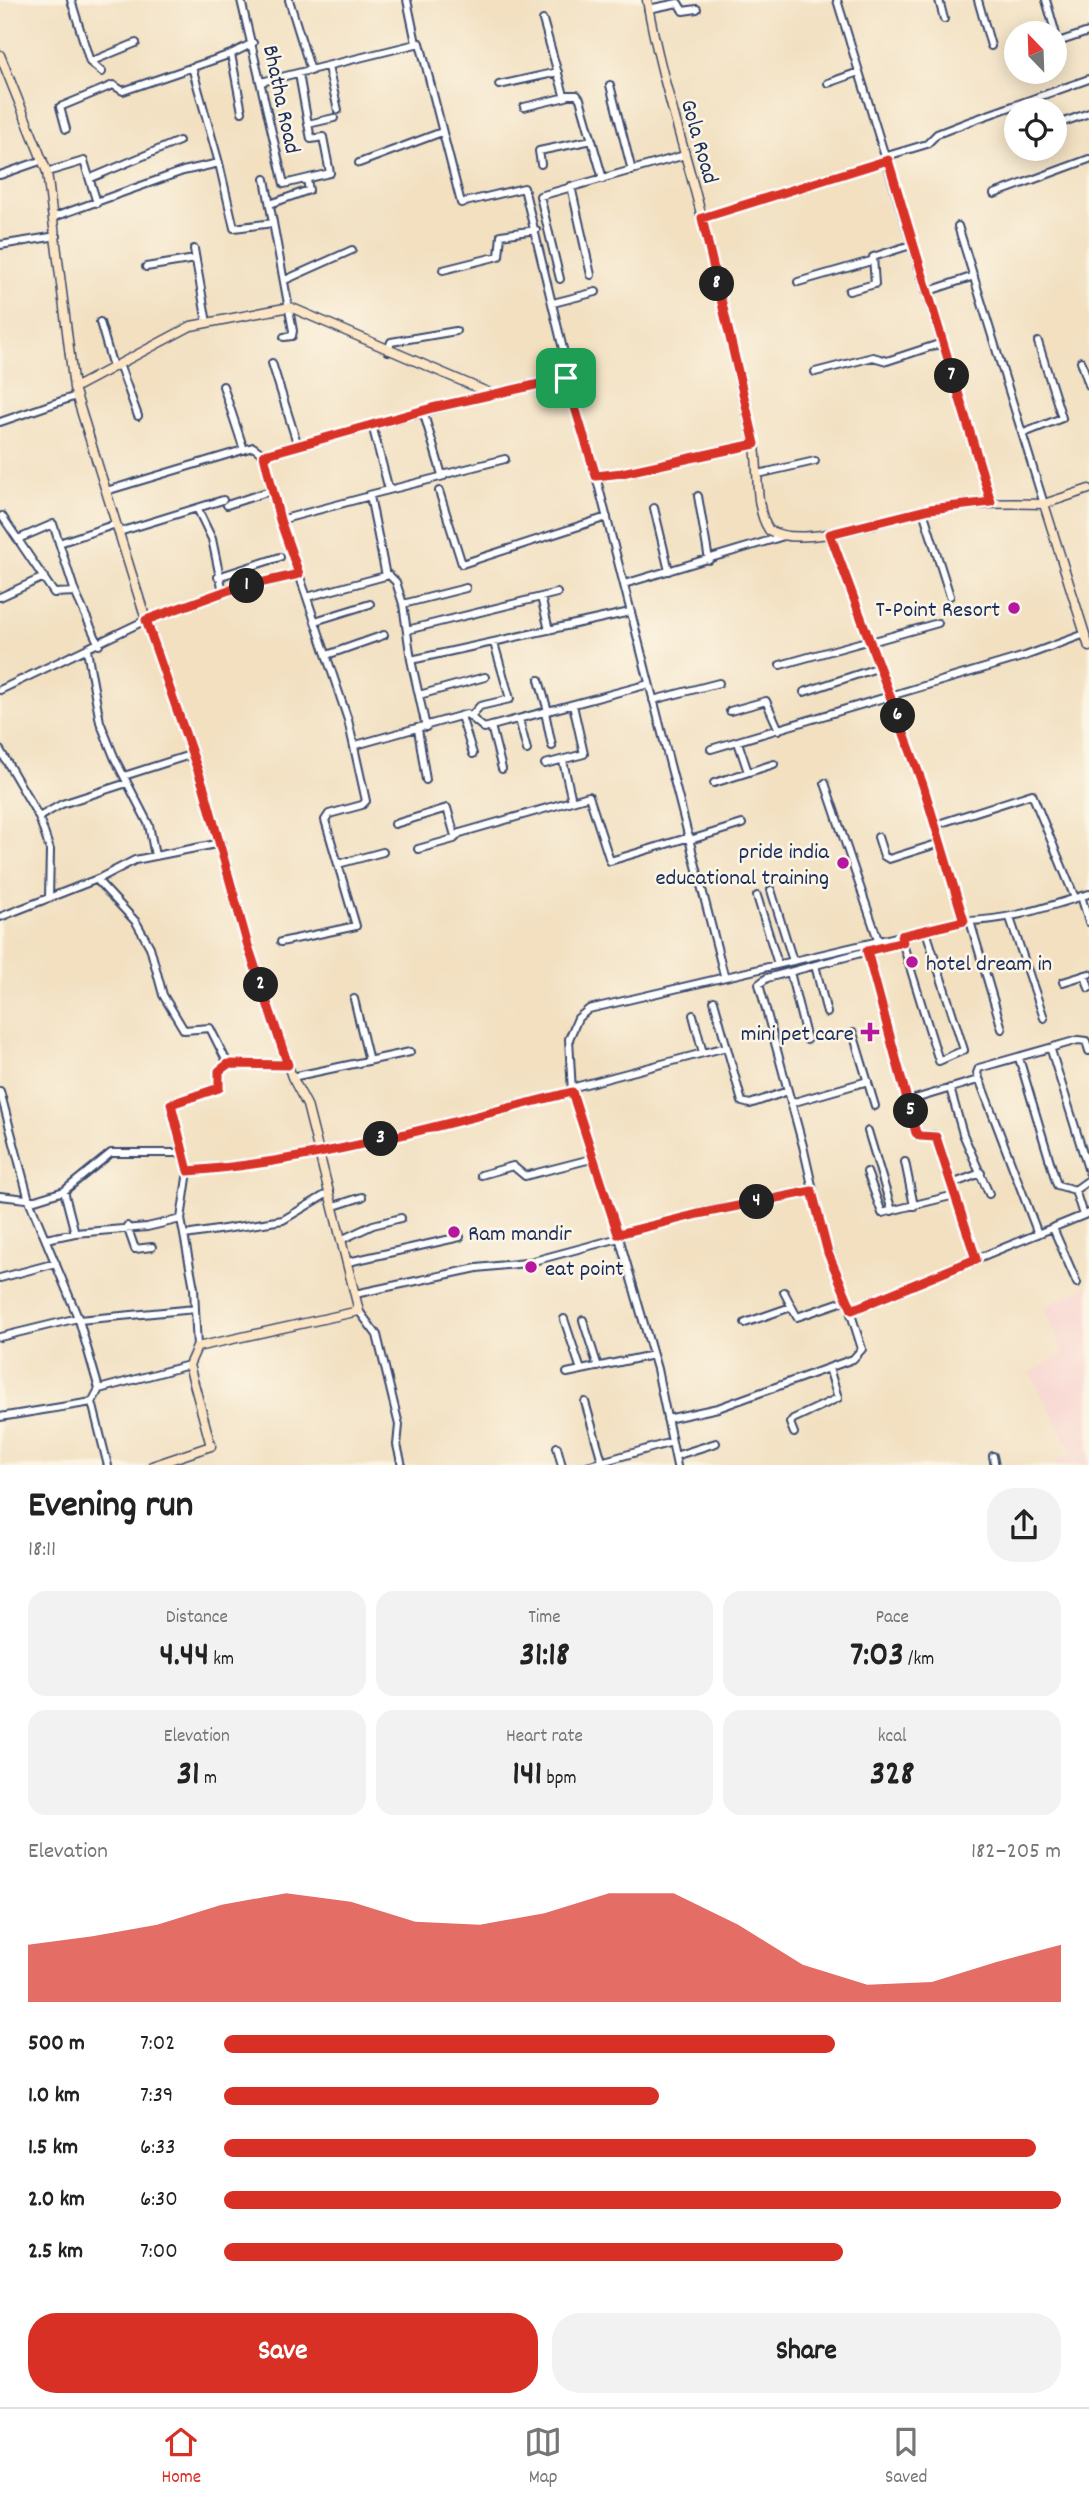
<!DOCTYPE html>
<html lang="en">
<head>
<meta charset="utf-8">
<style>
  body { margin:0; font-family:Dekko,sans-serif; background:#f2f2f2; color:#222; height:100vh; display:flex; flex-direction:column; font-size:26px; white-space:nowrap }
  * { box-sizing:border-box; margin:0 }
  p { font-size:23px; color:#767676 }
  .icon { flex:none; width:38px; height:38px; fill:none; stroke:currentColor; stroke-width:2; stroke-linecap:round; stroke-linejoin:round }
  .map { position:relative; height:1465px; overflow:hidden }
  .details { display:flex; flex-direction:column; background:#fff; flex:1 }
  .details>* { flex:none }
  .needle { width:46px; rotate:337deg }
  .buttons { position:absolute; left:1004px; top:21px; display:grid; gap:14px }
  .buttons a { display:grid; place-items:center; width:63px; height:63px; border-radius:50%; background:#fff; box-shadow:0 4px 18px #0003; font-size:35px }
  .pin { position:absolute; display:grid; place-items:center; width:60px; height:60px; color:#fff; margin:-30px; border-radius:14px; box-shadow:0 4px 10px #0006 }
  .km { position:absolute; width:35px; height:35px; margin:-18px; border-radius:50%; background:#222; color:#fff; font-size:19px; line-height:35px; text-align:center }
  .round { display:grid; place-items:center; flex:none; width:74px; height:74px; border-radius:28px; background:#f2f2f2 }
  .overview { display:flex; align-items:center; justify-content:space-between; height:119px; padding:0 28px }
  h1 { font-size:38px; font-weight:700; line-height:52px }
  .figures { display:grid; grid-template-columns:repeat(3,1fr); gap:10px; height:119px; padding:7px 28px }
  .figures div { display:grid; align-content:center; border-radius:18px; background:#f2f2f2; text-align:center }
  .figures b { font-size:35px; font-weight:700 }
  .figures small { font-size:19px; font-weight:400 }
  .figures p { font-size:19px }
  .chart { height:196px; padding:14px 28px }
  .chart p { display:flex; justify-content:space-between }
  .chart svg { width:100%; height:126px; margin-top:7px; fill:#d93025; opacity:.7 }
  .primary-button { display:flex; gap:14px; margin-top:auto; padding:14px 28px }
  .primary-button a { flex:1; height:80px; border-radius:28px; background:#d93025; color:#fff; font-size:28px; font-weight:700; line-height:80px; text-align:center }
  .primary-button a+a { background:#f2f2f2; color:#222 }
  ul { padding:0 28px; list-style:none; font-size:23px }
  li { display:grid; grid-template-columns:112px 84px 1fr; align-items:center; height:52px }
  li i { height:18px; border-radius:9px; background:#d93025 }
  .dock { display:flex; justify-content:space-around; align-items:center; height:98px; border-top:2px solid #e0e0e0; background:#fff; font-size:19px; color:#767676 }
  .dock a { display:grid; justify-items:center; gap:4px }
  .dock .selected { color:#d93025 }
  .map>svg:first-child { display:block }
  .built { fill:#f7d0ce }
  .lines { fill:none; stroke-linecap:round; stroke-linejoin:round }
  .street-casing { stroke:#3b4a6d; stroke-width:10 }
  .secondary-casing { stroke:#3b4a6d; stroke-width:11 }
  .street { stroke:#fff; stroke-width:6 }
  .secondary { stroke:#fce5c4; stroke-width:8 }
  .route-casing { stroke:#fff; stroke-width:14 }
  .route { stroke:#d93025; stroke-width:9 }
  .poi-dot { fill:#b5179e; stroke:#fcf5e5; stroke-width:2.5 }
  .labels { text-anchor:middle; stroke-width:5; stroke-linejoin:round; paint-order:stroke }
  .street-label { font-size:23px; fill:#1b2f5e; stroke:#fcf5e5 }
  .poi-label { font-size:23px; fill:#1b2f5e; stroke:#fcf5e5; text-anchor:end }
</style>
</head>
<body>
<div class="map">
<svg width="1089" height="1466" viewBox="0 0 1089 1466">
  <rect width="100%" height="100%" fill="#fcf5e5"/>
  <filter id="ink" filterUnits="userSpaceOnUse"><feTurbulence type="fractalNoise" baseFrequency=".0143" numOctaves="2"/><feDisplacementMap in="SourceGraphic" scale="14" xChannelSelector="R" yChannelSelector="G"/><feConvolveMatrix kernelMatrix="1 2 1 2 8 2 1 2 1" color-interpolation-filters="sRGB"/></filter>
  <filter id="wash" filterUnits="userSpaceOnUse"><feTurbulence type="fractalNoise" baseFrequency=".00686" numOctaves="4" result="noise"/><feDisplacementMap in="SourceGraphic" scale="28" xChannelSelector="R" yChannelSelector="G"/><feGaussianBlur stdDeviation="1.57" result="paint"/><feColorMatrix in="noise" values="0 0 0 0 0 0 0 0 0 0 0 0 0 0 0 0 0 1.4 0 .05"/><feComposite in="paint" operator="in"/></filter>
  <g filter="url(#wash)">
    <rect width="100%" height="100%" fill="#f2e0c1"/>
    <path class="built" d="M1089,1286V1465H1049L1073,1453L1030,1373L1064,1354L1044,1307Z"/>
  </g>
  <g filter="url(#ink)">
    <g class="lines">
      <g class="street-casing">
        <path id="street" d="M71,0L90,62L102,72
          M241,0L284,184L330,173L323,137L311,139L308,124
          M289,0L311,71
          M407,0L416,43
          M837,0L991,502
          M939,0L944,19
          M978,0L991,46
          M1046,0L1055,31
          M648,9L678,3L683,11L697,9
          M543,20L564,95H577L580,99L603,179
          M1055,43L1088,32
          M231,54L242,112
          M90,62L136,43
          M328,67L338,110
          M1016,67H1017
          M299,74L308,124L334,118
          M261,82L420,43L461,203L524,188L569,374L566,378
          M828,83L859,72
          M499,85L558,72
          M610,85L632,171
          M524,107L566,97
          M1055,125L1089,113
          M66,129L60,107L113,85L123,91L231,54L253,43
          M887,156L927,144L937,134L968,122L1089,79
          M219,163L234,228L273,223
          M359,163L442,132
          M541,164L539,151L592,140
          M47,172L84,161L97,203
          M0,175L43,160
          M91,178L179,141
          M265,179L293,331L292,336L284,337
          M571,186L591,275
          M994,194L1089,159
          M270,204L309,190L307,180
          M54,217L183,171L219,163L192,67
          M702,218L888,160
          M958,226L1044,504
          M0,245L57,236
          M194,249L207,323
          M146,267L195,259
          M443,270L499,256L501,235L536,230
          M560,279L540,196L685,155
          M285,280L352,250
          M798,282L871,261
          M849,291L875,284L873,257L914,244
          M926,292L974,276
          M553,303L596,292
          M100,322L113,367
          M388,351L391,342L456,331
          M1081,361L1089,385
          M272,363L298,446
          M119,364L138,416
          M815,372L873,357L887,361L942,343
          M223,386L244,450
          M423,411L442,475L505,459
          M0,422L76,396
          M372,425L389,490
          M1024,433L1062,418L1038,342
          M758,474L815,461
          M596,476L724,975
          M106,491L253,447L264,455
          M439,491L462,564L607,517
          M369,495L444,476
          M698,496L709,560
          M227,505L273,490
          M654,508L669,571
          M198,510L212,539L223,592
          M923,511L950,596
          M2,516L54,593L75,592L99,645
          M280,520L370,496L386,576
          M119,532L223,500
          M830,534L923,785L964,921
          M18,539L53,524L75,592
          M59,543L116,524
          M218,577L280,557
          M624,584L784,536
          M0,597L44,577
          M307,597L389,575L396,582L403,604L411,660L426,727
          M541,597L549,630
          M403,604L466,588
          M315,621L370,604
          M407,630L557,593
          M871,642L938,623
          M87,650L100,722L115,759L149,825L155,856
          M327,655L384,635
          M411,660L630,612
          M780,665L870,640
          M539,680L548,711
          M0,690L146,620L229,590L299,574L280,520L264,455L490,394
          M804,692L880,667
          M419,695L485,677
          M653,700L719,683
          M730,711L766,701L779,730
          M545,712L552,746
          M472,715L480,706L510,699L494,643
          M461,716L473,754
          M519,719L527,750
          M491,726L502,769
          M418,729L426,780
          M738,742L748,772
          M356,745L467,714L484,728L649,684
          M711,749L1025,656L1085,634
          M0,750L39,817L50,850L49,898
          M563,761L572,801
          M545,764L584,754L573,705
          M124,776L193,754
          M714,783L774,764
          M825,783L878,940
          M39,817L62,804L127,783
          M395,824L447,808L455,836
          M935,825L1032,794L1075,898
          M878,837L884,856L889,859L940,843
          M690,840L742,824
          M418,849L454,839L460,833L589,796L610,861L690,837
          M338,864L383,852
          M97,880L136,922L150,947L163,995L184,1030L210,1028L228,1064L288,1065
          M771,890L793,961
          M757,896L778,964
          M1081,896L1089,922
          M0,917L100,878L135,860L221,843
          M1010,918L1044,1018
          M970,921L1002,1029
          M902,941L939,1061L964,1050L926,931
          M281,942L356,926L325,820L329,814L362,805L366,801L348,720L299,574
          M903,942L868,951L916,1133L919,1136L934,1135L937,1139L976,1259
          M815,965L827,1013
          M790,972L807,1040
          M1085,975L1089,988
          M1063,982L1089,974
          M354,999L369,1061
          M714,1001L742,1102L750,1104L788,1091
          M693,1015L703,1053
          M853,1033L875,1106
          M1051,1050L1089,1172
          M1019,1058L1057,1185L1075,1190
          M292,1077L410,1052
          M571,1088L726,1047
          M950,1088L963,1134L989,1194
          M0,1091L29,1200L79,1320L99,1389L189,1365
          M908,1101L978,1080
          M791,1103L868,1081
          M868,1131L892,1211
          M182,1153L171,1104L219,1088V1071L228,1064
          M905,1162L914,1206
          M188,1171C318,1161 446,1123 572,1092
          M867,1172L882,1213L955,1195
          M481,1175L513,1166L525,1176L595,1158
          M952,1184L981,1173
          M64,1191L75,1233L147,1227L181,1219L194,1288L195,1309
          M0,1196L35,1200L64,1191L111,1153H182L188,1171L181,1219
          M334,1206L362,1197
          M1083,1215L1075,1190L1089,1180
          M127,1226L135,1249L152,1247
          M1053,1228L1077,1283
          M618,1234L698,1214L812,1191
          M1038,1234L977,1073L979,1068L1078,1040L1086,1041L1089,1051
          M185,1235L283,1220L330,1192
          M46,1239L75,1233
          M343,1239L373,1225L401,1218
          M348,1262L460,1237
          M0,1278L56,1263
          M784,1292L797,1317L847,1300
          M355,1294L477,1268L526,1263L619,1238
          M851,1310L824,1238L803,1146L759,984L767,978L868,951
          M359,1311L377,1335L399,1425L397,1445L402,1466
          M564,1319L581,1370
          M79,1320L195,1309L197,1347
          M583,1320L598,1367
          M745,1323L791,1307
          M0,1337L78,1318
          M567,1373L653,1355
          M99,1389L92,1402L108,1466
          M585,1402L602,1461
          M0,1417L92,1402
          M667,1419L718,1408L853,1359L862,1349L851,1314L853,1309L1089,1213
          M794,1433L790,1423L793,1419L838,1398L829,1368
          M557,1447L562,1466
          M675,1456L716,1443
          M993,1456L995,1466
          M587,1466L672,1442
          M677,1466L657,1369L610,1206L572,1092L569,1039L578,1018L589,1009L964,921C1008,921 1047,907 1089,894"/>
      </g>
      <g class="secondary-casing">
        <path id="secondary" d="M647,0C660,76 685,148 703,222C721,295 736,368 754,441C760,468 753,506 769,530C804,551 892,516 931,509C969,503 1006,503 1044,504L1089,647
          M0,55L47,172L74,388L146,620L204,787L248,946L292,1077L307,1105L359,1311L197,1347L189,1365L211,1446L152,1466
          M74,388L191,326L290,307L492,394L566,378L596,476L622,473L755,444
          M1044,504L1089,489"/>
      </g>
      <use href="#street" class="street"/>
      <use href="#secondary" class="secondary"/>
    </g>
  </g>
  <g class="lines" filter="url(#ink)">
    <g class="route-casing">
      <path id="route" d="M888,160L991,502L930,509L830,534L923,785L964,921L901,936L903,942L867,951L916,1133L920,1136L936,1137L976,1259L852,1310L828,1253L812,1191L698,1214L618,1234L572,1092C446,1123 318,1162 188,1171L171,1104L219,1088V1071L228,1064L288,1065L248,946L204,788L146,620L229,590L299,574L280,520L264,455L432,408L566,378L596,476L622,473L755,444L702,218Z"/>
    </g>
    <use href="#route" class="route"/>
  </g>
  <g class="poi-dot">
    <circle cx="1014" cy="608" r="7"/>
    <circle cx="843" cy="863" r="7"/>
    <circle cx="912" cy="962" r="7"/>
    <path d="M866.5 1021.5h7v7h7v7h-7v7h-7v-7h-7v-7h7z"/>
    <circle cx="454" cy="1232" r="7"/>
    <circle cx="531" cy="1267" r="7"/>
  </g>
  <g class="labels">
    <g class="street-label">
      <text transform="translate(283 99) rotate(78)" y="8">Bhatha Road</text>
      <text transform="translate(701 141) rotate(74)" y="8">Gola Road</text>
    </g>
    <g class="poi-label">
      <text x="1000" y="616">T-Point Resort</text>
      <text x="829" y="858">pride india<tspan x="829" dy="26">educational training</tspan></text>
      <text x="926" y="970" text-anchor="start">hotel dream in</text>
      <text x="854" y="1040">mini pet care</text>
      <text x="468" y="1240" text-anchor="start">Ram mandir</text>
      <text x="545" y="1275" text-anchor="start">eat point</text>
    </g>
  </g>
</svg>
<div class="buttons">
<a><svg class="needle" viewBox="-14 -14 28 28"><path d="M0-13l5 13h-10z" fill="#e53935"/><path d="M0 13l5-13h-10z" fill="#767676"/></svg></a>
<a><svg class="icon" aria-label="locate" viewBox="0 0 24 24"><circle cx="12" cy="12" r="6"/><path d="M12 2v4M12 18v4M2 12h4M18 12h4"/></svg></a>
</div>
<div class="pin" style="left:566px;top:378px;background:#1e9e55"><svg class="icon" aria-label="arrive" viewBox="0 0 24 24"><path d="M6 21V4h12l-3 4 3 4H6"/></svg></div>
<b class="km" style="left:247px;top:586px">1</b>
<b class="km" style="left:261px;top:985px">2</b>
<b class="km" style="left:381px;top:1139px">3</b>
<b class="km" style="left:757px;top:1202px">4</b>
<b class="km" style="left:911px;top:1111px">5</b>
<b class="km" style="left:898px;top:716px">6</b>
<b class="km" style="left:952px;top:376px">7</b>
<b class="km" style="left:717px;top:284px">8</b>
</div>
<section class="details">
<div class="overview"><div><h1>Evening run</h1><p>18:11</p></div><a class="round"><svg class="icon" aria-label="share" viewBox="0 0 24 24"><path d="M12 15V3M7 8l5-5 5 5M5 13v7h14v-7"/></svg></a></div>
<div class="figures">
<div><p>Distance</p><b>4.44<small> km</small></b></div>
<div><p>Time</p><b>31:18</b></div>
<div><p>Pace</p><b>7:03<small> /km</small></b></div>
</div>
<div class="figures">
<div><p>Elevation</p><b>31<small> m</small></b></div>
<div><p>Heart rate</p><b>141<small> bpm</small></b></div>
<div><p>kcal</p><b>328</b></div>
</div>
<div class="chart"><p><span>Elevation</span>182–205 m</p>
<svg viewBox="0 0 160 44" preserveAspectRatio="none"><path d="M0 44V24L10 21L20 17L30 10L40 6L50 9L60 16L70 17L80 13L90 6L100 6L110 17L120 31L130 38L140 37L150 30L160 24V44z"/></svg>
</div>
<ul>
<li><b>500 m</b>7:02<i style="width:73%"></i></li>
<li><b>1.0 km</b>7:39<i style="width:52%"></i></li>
<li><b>1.5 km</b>6:33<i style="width:97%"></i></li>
<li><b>2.0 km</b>6:30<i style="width:100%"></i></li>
<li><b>2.5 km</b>7:00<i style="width:74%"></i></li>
</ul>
<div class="primary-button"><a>Save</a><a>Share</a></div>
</section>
<nav class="dock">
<a class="selected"><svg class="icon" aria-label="home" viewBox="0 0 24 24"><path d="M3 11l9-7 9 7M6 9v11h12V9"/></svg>Home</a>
<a><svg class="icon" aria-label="map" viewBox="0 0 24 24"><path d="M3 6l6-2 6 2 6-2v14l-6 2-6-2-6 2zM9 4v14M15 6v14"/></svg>Map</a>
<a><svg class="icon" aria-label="saved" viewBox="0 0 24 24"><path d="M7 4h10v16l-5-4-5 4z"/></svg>Saved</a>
</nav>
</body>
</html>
